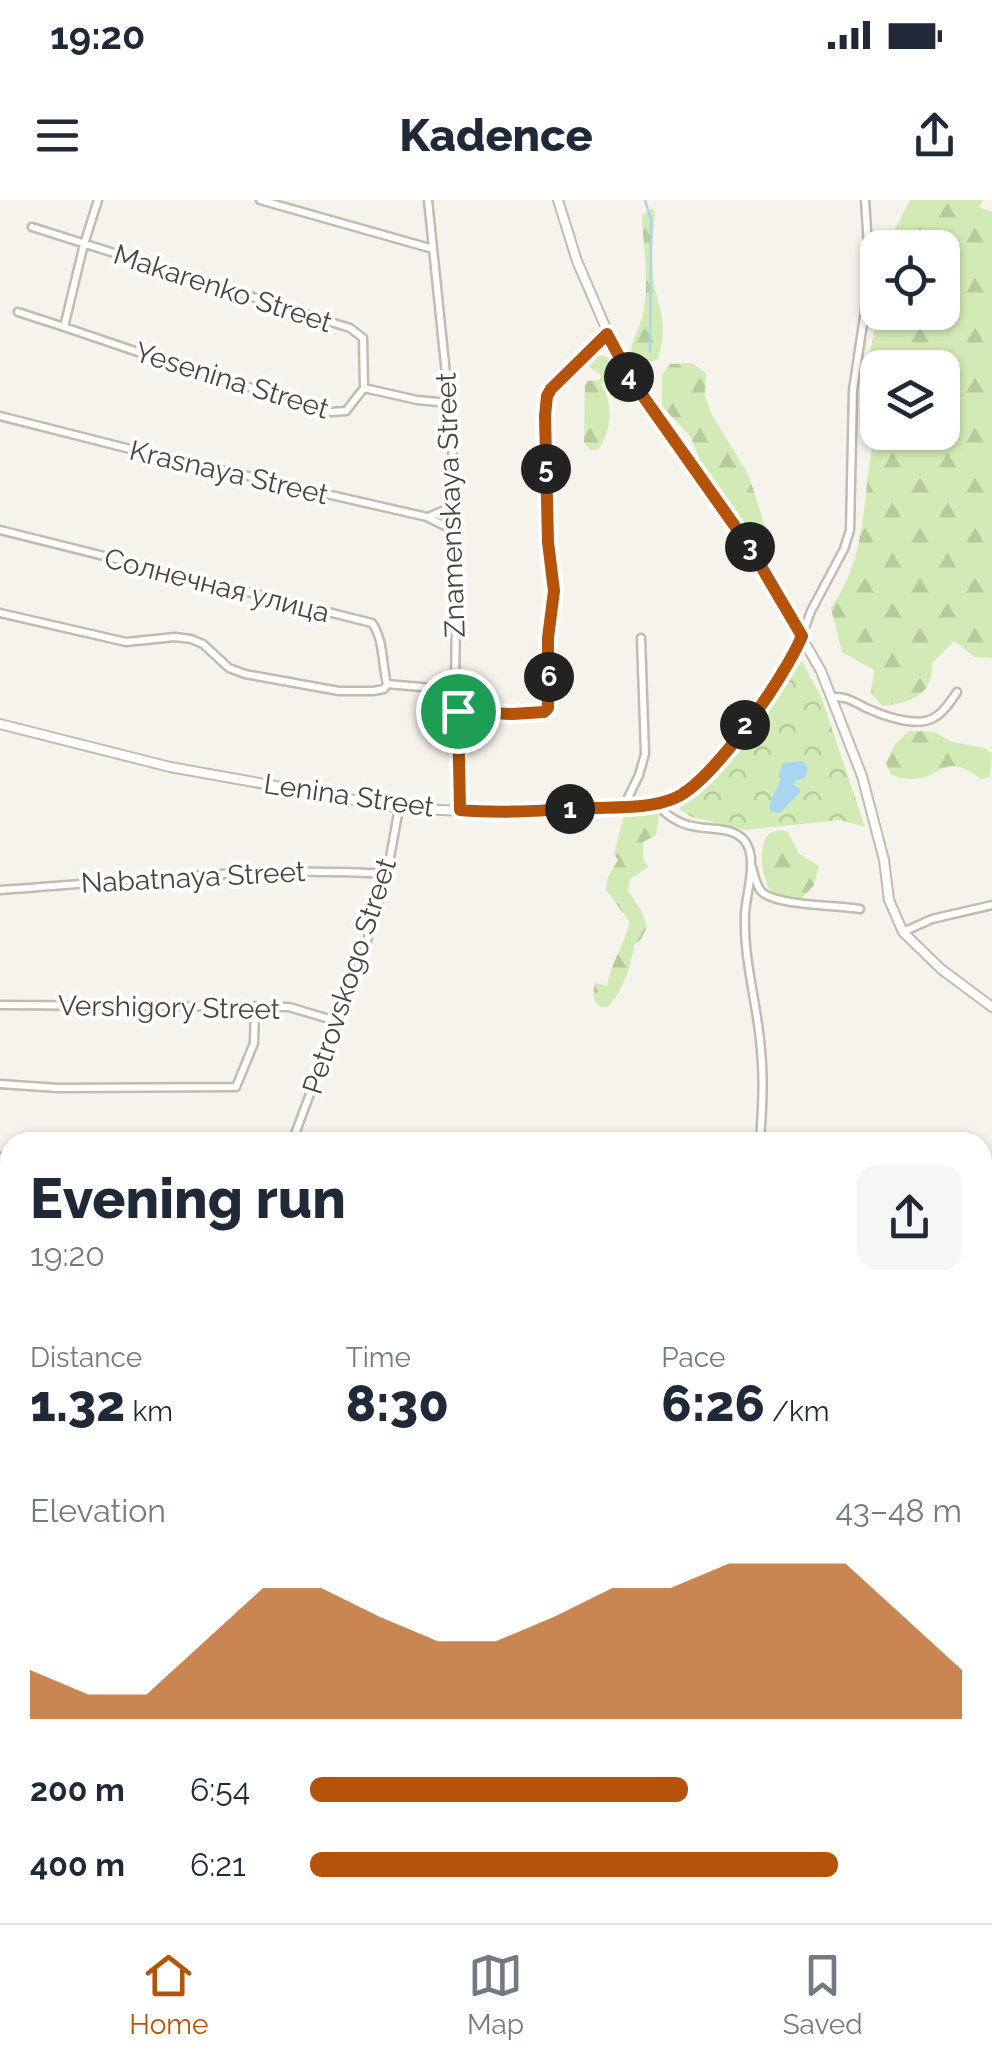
<!DOCTYPE html>
<html lang="en">
<head>
<meta charset="utf-8">
<style>
  body { margin:0; font-family:Raleway,sans-serif; background:#f6f6f7; color:#1f2937; height:100vh; display:flex; flex-direction:column; font-size:38px; white-space:nowrap }
  * { box-sizing:border-box; margin:0 }
  p { font-size:32px; color:#747a83 }
  .icon { flex:none; width:55px; height:55px; fill:none; stroke:currentColor; stroke-width:2; stroke-linecap:round; stroke-linejoin:round }
  .map { position:relative; flex:1; overflow:hidden }
  .details { position:absolute; left:0px; top:932px; width:992px; height:792px; display:flex; flex-direction:column; background:#fff; border-radius:30px 30px 0 0; box-shadow:0 2px 8px #0004 }
  .details>* { flex:none }
  .buttons { position:absolute; left:860px; top:30px; display:grid; gap:20px }
  .buttons a { display:grid; place-items:center; width:100px; height:100px; border-radius:20px; background:#fff; box-shadow:0 2px 8px #0004; font-size:50px }
  .pin { position:absolute; display:grid; place-items:center; width:85px; height:85px; color:#fff; margin:-42px; border:5px solid #fff; border-radius:50%; box-shadow:0 2px 10px #0007 }
  .km { position:absolute; width:50px; height:50px; margin:-25px; border-radius:50%; background:#222; color:#fff; font-size:28px; line-height:50px; text-align:center }
  .round { display:grid; place-items:center; flex:none; width:105px; height:105px; border-radius:20px; background:#f6f6f7 }
  .overview { display:flex; align-items:center; justify-content:space-between; height:170px; padding:0 30px }
  h1 { font-size:55px; font-weight:800; line-height:75px }
  .metrics { display:grid; grid-template-columns:repeat(3,1fr); gap:15px; height:170px; padding:10px 30px }
  .metrics div { display:grid; align-content:center }
  .metrics b { font-size:50px; font-weight:800 }
  .metrics small { font-size:28px; font-weight:400 }
  .metrics p { font-size:28px }
  .chart { height:280px; padding:20px 30px }
  .chart p { display:flex; justify-content:space-between }
  .chart svg { width:100%; height:180px; margin-top:10px; fill:#b45309; opacity:.7 }
  ul { padding:0 30px; list-style:none; font-size:32px }
  li { display:grid; grid-template-columns:160px 120px 1fr; align-items:center; height:75px }
  li i { height:25px; border-radius:12px; background:#b45309 }
  .status { display:flex; justify-content:space-between; align-items:center; height:70px; padding:0 50px; background:#fff; direction:ltr }
  .status svg { height:28px; fill:currentColor }
  header { display:flex; justify-content:space-between; align-items:center; height:130px; padding:0 30px; background:#fff; font-size:45px; font-weight:800 }
  .tab-bar { display:flex; justify-content:space-around; align-items:center; height:140px; border-top:2px solid #e0e1e3; background:#fff; font-size:28px; color:#747a83 }
  .tab-bar a { display:grid; justify-items:center; gap:5px }
  .tab-bar .current { color:#b45309 }
  .map>svg:first-child { display:block }
  .forest { fill:url(#forest-firs) }
  .park { fill:url(#park-crowns) }
  .water { fill:#a9d4f2 }
  .lines { fill:none; stroke-linecap:round; stroke-linejoin:round }
  .stream { stroke:#a9d4f2; stroke-width:2.5 }
  .minor-casing { stroke:#c2bbae; stroke-width:11 }
  .tertiary-casing { stroke:#c2bbae; stroke-width:12 }
  .minor { stroke:#fff; stroke-width:6 }
  .tertiary { stroke:#fff; stroke-width:8 }
  .route-casing { stroke:#fff; stroke-width:20 }
  .route { stroke:#b45309; stroke-width:12 }
  .labels { text-anchor:middle; stroke-width:8; stroke-linejoin:round; paint-order:stroke }
  .street-label { font-size:28px; fill:#4b4439; stroke:#fff }
</style>
</head>
<body>
<div class="status"><b>19:20</b><svg viewBox="0 0 49 12"><path d="M0 12V9h3v3zM5 12V6h3v6zM10 12V3h3v9zM15 12V0h3v12zM26 1h20v11H26zM47 4h2v5h-2z"/></svg></div>
<header><svg class="icon" aria-label="menu" viewBox="0 0 24 24"><path d="M4 6h16M4 12h16M4 18h16"/></svg>Kadence<svg class="icon" aria-label="share" viewBox="0 0 24 24"><path d="M12 15V3M7 8l5-5 5 5M5 13v7h14v-7"/></svg></header>
<div class="map">
<svg width="992" height="1723" viewBox="0 0 992 1723">
  <defs>
    <pattern id="forest-firs" width="22" height="20" patternUnits="userSpaceOnUse" patternTransform="scale(2.5)"><rect width="22" height="20" fill="#d2eab5"/><path d="M5 1l3.5 6h-7zM16 11l3.5 6h-7z" fill="#b6ca9c"/></pattern>
    <pattern id="park-crowns" width="20" height="18" patternUnits="userSpaceOnUse" patternTransform="scale(2.5)"><rect width="20" height="18" fill="#d2eab5"/><path d="M2 6a3 3 0 1 1 6 0M12 15a3 3 0 1 1 6 0" fill="none" stroke="#b6ca9c"/></pattern>
  </defs>
  <rect width="100%" height="100%" fill="#f6f3ec"/>
  <path class="forest" d="M910,0H983L979,7L992,12V458L975,457L954,441L932,463C934,495 910,503 882,506L871,493L874,470L842,452L831,408C872,349 860,289 877,225L878,232H942V168H878L877,207L875,198L863,189L878,113L942,112V48L886,47Z
    M652,8L655,12C653,33 651,55 653,76C658,112 670,122 657,160L643,163L630,161C629,144 639,130 643,114C650,81 643,48 642,15Z
    M596,155L606,156L620,174L619,181L605,179L601,185C614,203 611,231 599,249L590,250L584,242L585,185L587,181L599,180L601,177L599,173L586,165L588,159Z
    M692,163L706,173L705,196L712,215L748,274L765,326L763,331L759,333L751,330L734,310L702,264L690,236L662,206V175L670,164Z
    M909,531L935,532L952,542L985,548L992,554L990,577L981,579C943,549 944,580 908,579C902,579 897,576 891,575L886,563L895,544Z
    M654,611L659,615L656,635L643,642V659L648,667L630,679L628,691L641,710L647,727L641,739L634,745C632,765 622,792 608,807H600C592,800 593,793 595,783L607,786C611,763 624,744 630,722L606,690L608,677L618,660L614,654L623,619L628,615Z
    M782,630L788,632L799,654L819,666L814,685L802,698C792,698 778,698 771,691C762,682 758,646 767,636C772,631 775,631 782,630Z"/>
  <path class="park" d="M802,461L822,499L865,627L840,620L746,630L692,617L679,609L728,559Z"/>
  <path class="water" d="M803,561L808,568L805,578L795,581L794,585L799,588L800,592L780,613L770,611C770,595 774,597 779,584C782,576 779,571 783,563Z"/>
  <g class="lines">
    <path class="stream" d="M645,0L651,20L650,152"/>
    <g class="minor-casing">
      <path id="minor" d="M98,0L84,44L64,127L173,164L331,212L346,211L364,188L417,200L449,203
        M260,0L433,49
        M428,0L449,203L454,276L457,332L455,490L458,511L461,610
        M32,27L350,128L363,138L364,188
        M18,112L64,127
        M0,216L130,249L427,317L457,332
        M428,317L456,305
        M0,330L372,423C384,439 382,465 387,484
        M0,413L126,442L175,437L191,439L203,444L229,468L245,474L339,491H373L384,489L387,484L455,490
        M802,436L811,411L844,349L850,330L853,190L870,77L865,0
        M832,497C849,496 856,504 871,510C887,517 919,528 935,517C944,512 951,501 957,492
        M458,511L512,514L544,512L548,508V438L554,391L548,342L545,216L547,197L551,189L607,133
        M656,603C687,642 724,618 744,640C759,657 746,693 745,714C743,761 758,805 761,851C764,881 762,912 760,942
        M624,606L639,575L645,554L641,438
        M752,667C754,674 756,685 761,691C774,706 838,705 860,709
        M0,690C129,681 257,666 387,674
        M903,732L932,719L992,705
        M0,805L289,807L336,821
        M0,884L58,888L236,887L254,843L255,806
        M292,942L366,744L387,674L399,608
        M0,957H10
        M982,1624L992,1622
        M188,1715L191,1723
        M596,1723L630,1715"/>
    </g>
    <g class="tertiary-casing">
      <path id="tertiary" d="M558,0L577,61L620,161L660,222L749,346L821,471L862,576L884,660L889,700L903,732L941,769L992,807
        M0,524L170,567L399,608L504,613L624,606L656,603L676,598L694,586L722,556L777,483L790,464L802,436"/>
    </g>
    <use href="#minor" class="minor"/>
    <use href="#tertiary" class="tertiary"/>
  </g>
  <g class="lines">
    <g class="route-casing">
      <path id="route" d="M607,134L633,182L749,346L802,436C786,475 713,582 675,598C650,609 618,607 591,608C547,610 504,614 460,610L458,511L512,514L544,512L548,508V438L554,391L548,342L545,216L547,196L551,189Z"/>
    </g>
    <use href="#route" class="route"/>
  </g>
  <g class="labels">
    <g class="street-label">
      <text transform="translate(223 88) rotate(18)" y="10">Makarenko Street</text>
      <text transform="translate(232 180) rotate(17)" y="10">Yesenina Street</text>
      <text transform="translate(229 272) rotate(13)" y="10">Krasnaya Street</text>
      <text transform="translate(450 305) rotate(-92)" y="10">Znamenskaya Street</text>
      <text transform="translate(217 385) rotate(14)" y="10">Солнечная улица</text>
      <text transform="translate(349 595) rotate(8)" y="10">Lenina Street</text>
      <text transform="translate(193 677) rotate(-3)" y="10">Nabatnaya Street</text>
      <text transform="translate(349 776) rotate(-72)" y="10">Petrovskogo Street</text>
      <text transform="translate(169 807) rotate(1)" y="10">Vershigory Street</text>
    </g>
  </g>
</svg>
<div class="buttons">
<a><svg class="icon" aria-label="locate" viewBox="0 0 24 24"><circle cx="12" cy="12" r="6"/><path d="M12 2v4M12 18v4M2 12h4M18 12h4"/></svg></a>
<a><svg class="icon" aria-label="layers" viewBox="0 0 24 24"><path d="M12 4l9 5-9 5-9-5zM3 14l9 5 9-5"/></svg></a>
</div>
<div class="pin" style="left:458px;top:511px;background:#1e9e55"><svg class="icon" aria-label="arrive" viewBox="0 0 24 24"><path d="M6 21V4h12l-3 4 3 4H6"/></svg></div>
<b class="km" style="left:570px;top:609px">1</b>
<b class="km" style="left:745px;top:525px">2</b>
<b class="km" style="left:750px;top:347px">3</b>
<b class="km" style="left:629px;top:177px">4</b>
<b class="km" style="left:546px;top:269px">5</b>
<b class="km" style="left:549px;top:477px">6</b>
<section class="details">
<div class="overview"><div><h1>Evening run</h1><p>19:20</p></div><a class="round"><svg class="icon" aria-label="share" viewBox="0 0 24 24"><path d="M12 15V3M7 8l5-5 5 5M5 13v7h14v-7"/></svg></a></div>
<div class="metrics">
<div><p>Distance</p><b>1.32<small> km</small></b></div>
<div><p>Time</p><b>8:30</b></div>
<div><p>Pace</p><b>6:26<small> /km</small></b></div>
</div>
<div class="chart"><p><span>Elevation</span>43–48 m</p>
<svg viewBox="0 0 160 44" preserveAspectRatio="none"><path d="M0 44V32L10 38L20 38L30 25L40 12L50 12L60 19L70 25L80 25L90 19L100 12L110 12L120 6L130 6L140 6L150 19L160 32V44z"/></svg>
</div>
<ul>
<li><b>200 m</b>6:54<i style="width:58%"></i></li>
<li><b>400 m</b>6:21<i style="width:81%"></i></li>
</ul>
</section>
</div>
<nav class="tab-bar">
<a class="current"><svg class="icon" aria-label="home" viewBox="0 0 24 24"><path d="M3 11l9-7 9 7M6 9v11h12V9"/></svg>Home</a>
<a><svg class="icon" aria-label="map" viewBox="0 0 24 24"><path d="M3 6l6-2 6 2 6-2v14l-6 2-6-2-6 2zM9 4v14M15 6v14"/></svg>Map</a>
<a><svg class="icon" aria-label="saved" viewBox="0 0 24 24"><path d="M7 4h10v16l-5-4-5 4z"/></svg>Saved</a>
</nav>
</body>
</html>
